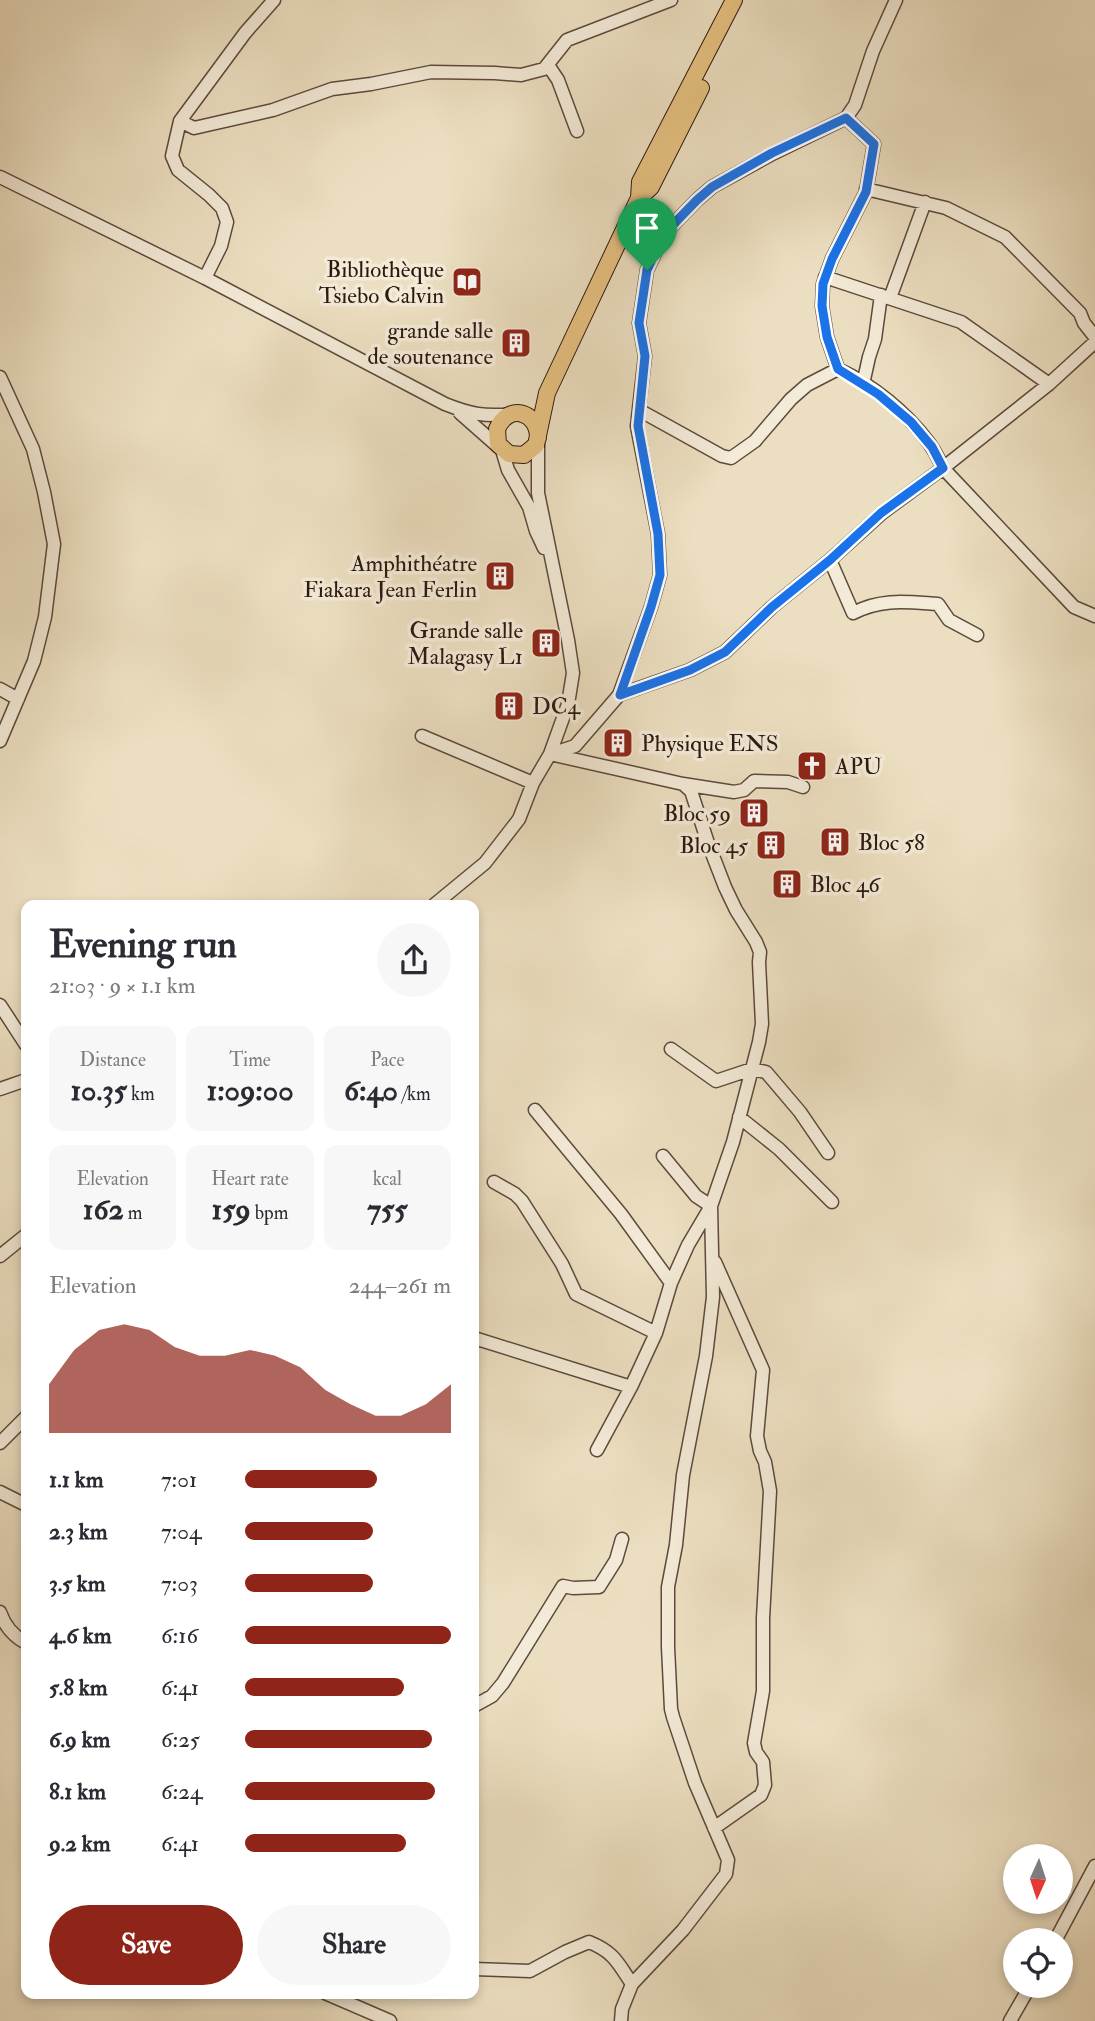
<!DOCTYPE html>
<html lang="en">
<head>
<meta charset="utf-8">
<style>
  body { margin:0; font-family:"IM FELL Double Pica",serif; background:#f7f7f7; color:#2b2b33; height:100vh; display:flex; flex-direction:column; font-size:26px; white-space:nowrap }
  * { box-sizing:border-box; margin:0 }
  p { font-size:23px; color:#7c7c81 }
  .icon { flex:none; width:38px; height:38px; fill:none; stroke:currentColor; stroke-width:2; stroke-linecap:round; stroke-linejoin:round }
  .map { position:relative; flex:1; overflow:hidden }
  .drawer { position:absolute; left:21px; top:900px; width:458px; height:1099px; display:flex; flex-direction:column; background:#fff; border-radius:14px; box-shadow:0 4px 10px #0003 }
  .drawer>* { flex:none }
  .needle { width:46px; rotate:183deg }
  .tools { position:absolute; left:1003px; top:1844px; display:grid; gap:14px }
  .tools a { display:grid; place-items:center; width:70px; height:70px; border-radius:50%; background:#fff; box-shadow:0 4px 10px #0003; font-size:35px }
  .pin { position:absolute; display:grid; place-items:center; width:60px; height:60px; color:#fff; margin:-72px -30px; border-radius:50% 50% 50% 0; rotate:-45deg; box-shadow:0 0 7px #0007 }
  .pin .icon { rotate:45deg }
  .round { display:grid; place-items:center; flex:none; width:74px; height:74px; border-radius:37px; background:#f7f7f7 }
  .summary { display:flex; align-items:center; justify-content:space-between; height:119px; padding:0 28px }
  h1 { font-size:38px; font-weight:800; line-height:52px }
  .stats { display:grid; grid-template-columns:repeat(3,1fr); gap:10px; height:119px; padding:7px 28px }
  .stats div { display:grid; align-content:center; border-radius:14px; background:#f7f7f7; text-align:center }
  .stats b { font-size:30px; font-weight:800 }
  .stats small { font-size:19px; font-weight:400 }
  .stats p { font-size:19px }
  .chart { height:196px; padding:14px 28px }
  .chart p { display:flex; justify-content:space-between }
  .chart svg { width:100%; height:126px; margin-top:7px; fill:#8f2418; opacity:.7 }
  .button { display:flex; gap:14px; margin-top:auto; padding:14px 28px }
  .button a { flex:1; height:80px; border-radius:42px; background:#8f2418; color:#fff; font-size:28px; font-weight:800; line-height:80px; text-align:center }
  .button a+a { background:#f7f7f7; color:#2b2b33 }
  ul { padding:0 28px; list-style:none; font-size:23px }
  li { display:grid; grid-template-columns:112px 84px 1fr; align-items:center; height:52px }
  li i { height:18px; border-radius:9px; background:#8f2418 }
  .map>svg:first-child { display:block }
  .lines { fill:none; stroke-linecap:round; stroke-linejoin:round }
  .minor-casing { stroke:#5c4a3c; stroke-width:15 }
  .major-casing { stroke:#2c180f; stroke-width:18 }
  .minor { stroke:#f3ead7; stroke-width:12 }
  .major { stroke:#e6c080; stroke-width:16 }
  .route-casing { stroke:#fff; stroke-width:14 }
  .route { stroke:#1a73e8; stroke-width:9 }
  .labels { text-anchor:middle; stroke-width:7; stroke-linejoin:round; paint-order:stroke }
  .poi-label { font-size:23px; fill:#2c180f; stroke:#f3ead7; text-anchor:end }
</style>
</head>
<body>
<div class="map">
<svg width="1095" height="2021" viewBox="0 0 1095 2021">
  <rect width="100%" height="100%" fill="#ecdfc1"/>
  <filter id="stains"><feTurbulence type="fractalNoise" baseFrequency=".00286" numOctaves="4"/><feColorMatrix values="0 0 0 0 .2 0 0 0 0 .09 0 0 0 0 .02 0 0 0 .5 -.17"/></filter>
  <radialGradient id="worn" r=".72"><stop offset=".6" stop-color="#630" stop-opacity="0"/><stop offset="1" stop-color="#630" stop-opacity=".3"/></radialGradient>
  <g class="lines">
    <g class="minor-casing">
      <path id="minor" d="M548,65L558,80L577,131
        M180,121L194,128L273,110L332,89L371,84L431,72L495,73L521,75L544,69L567,40L671,0
        M0,177L205,278L445,404C470,414 485,417 512,414
        M866,189L946,208L1005,237L1080,313L1084,323L1095,337
        M825,277L961,322L1049,384
        M205,278L221,246L227,222L222,208L209,195L178,170L172,156L180,121L245,33L274,0
        M890,298L925,202
        M838,369C873,385 907,413 929,443C935,451 939,460 943,468L1074,607L1095,616
        M0,377L33,449L44,492L54,544L45,617L34,661L0,741
        M863,384L869,357L875,339L881,295
        M639,410L722,456L731,458L755,441L791,399L807,385L838,369L827,337L822,306L823,284L832,259L866,192L874,144L846,118
        M460,413L502,450L508,470L529,507L536,531L544,548
        M830,560L853,613C882,598 907,602 938,604L949,620L977,635
        M0,689L18,699
        M619,695L651,607L660,575L658,534L637,426L645,356L639,323L647,270L664,234L697,200L712,187L772,154L846,118L855,105L873,51L896,0
        M422,736L533,783
        M550,754L683,784L691,791L708,843L725,887L736,910L756,942L760,952L759,962L762,1024L759,1042L733,1142L711,1206L688,1245L671,1283L656,1333L631,1387
        M551,754L575,746L619,695L690,670L725,652L772,607L830,560L882,513L943,468L1049,384L1095,342
        M683,784L734,792L744,790L754,781L788,782L803,787
        M434,905L485,863L519,819L533,783L550,754L568,704L573,673L568,640L538,493V438
        M0,1005L26,1045
        M671,1049L716,1081L752,1069L766,1072L800,1112L828,1153
        M0,1089L26,1080
        M535,1110L621,1214L671,1283
        M739,1117L779,1149L832,1202
        M663,1156L696,1196L711,1206
        M494,1182L515,1194L522,1201L562,1264L576,1294L656,1333
        M0,1256L26,1235
        M474,1338L631,1387L597,1450
        M0,1443L26,1417
        M0,1492L26,1505
        M0,1612C5,1627 13,1636 26,1643
        M474,1706L492,1696L503,1683L563,1586L573,1588L599,1587L616,1560L622,1539
        M714,1828L761,1795L765,1785L763,1762L756,1752L754,1743L763,1691V1618L770,1491L765,1462L760,1451L757,1436L763,1370L715,1262
        M1055,1941L1095,1866
        M474,1969L530,1971L565,1952L589,1942C614,1952 618,1963 632,1984
        M325,1993L390,2021
        M621,2021L622,2009L632,1984L683,1930L726,1874L728,1860L695,1783L673,1717L671,1709L668,1647V1587L676,1545L683,1475L706,1356L713,1297L711,1206
        M1010,2021L1030,1986"/>
    </g>
    <g class="major-casing">
      <path id="major" d="M639,198L651,187L701,88
        M538,438C538,411 508,403 497,429L498,444L509,454L524,455L536,445L547,393L639,198L640,182L734,0"/>
    </g>
    <use href="#minor" class="minor"/>
    <use href="#major" class="major"/>
  </g>
  <g class="lines">
    <g class="route-casing">
      <path id="route" d="M846,118L874,144L866,192L832,259L823,284L822,306L827,337L838,369L878,394L911,422L932,447L943,468L881,513L830,560L772,607L725,652L690,670L620,695L651,607L660,575L658,534L638,426L645,356L639,323L647,270L664,234L697,200L712,187L772,153Z"/>
    </g>
    <use href="#route" class="route"/>
  </g>
  <defs>
    <g id="library-square" transform="scale(1.575)"><rect x="-9" y="-9" width="18" height="18" rx="4" fill="#8f2418" stroke="#f3ead7"/><path d="M-6-4Q-3-5.5-.7-3.5V5Q-3 3-6 4ZM6-4Q3-5.5 .7-3.5V5Q3 3 6 4Z" fill="#fff"/></g>
    <g id="building-square" transform="scale(1.575)"><rect x="-9" y="-9" width="18" height="18" rx="4" fill="#8f2418" stroke="#f3ead7"/><path d="M-4-6H4V6H1V3H-1V6H-4ZM-2.5-4.3h1.7v1.8h-1.7ZM.8-4.3h1.7v1.8H.8ZM-2.5-1h1.7V.8h-1.7ZM.8-1h1.7V.8H.8Z" fill="#fff"/></g>
    <g id="church-square" transform="scale(1.575)"><rect x="-9" y="-9" width="18" height="18" rx="4" fill="#8f2418" stroke="#f3ead7"/><path d="M-1.2-6h2.4v3.5h3.3v2.4h-3.3V6h-2.4V-.1h-3.3v-2.4h3.3Z" fill="#fff"/></g>
  </defs>
  <g fill-rule="evenodd">
    <use href="#library-square" x="467" y="282"/>
    <use href="#building-square" x="516" y="343"/>
    <use href="#building-square" x="500" y="576"/>
    <use href="#building-square" x="546" y="643"/>
    <use href="#building-square" x="509" y="706"/>
    <use href="#building-square" x="618" y="743"/>
    <use href="#church-square" x="812" y="766"/>
    <use href="#building-square" x="754" y="813"/>
    <use href="#building-square" x="835" y="842"/>
    <use href="#building-square" x="771" y="845"/>
    <use href="#building-square" x="787" y="884"/>
  </g>
  <g class="labels">
    <g class="poi-label">
      <text x="444" y="277">Bibliothèque<tspan x="444" dy="26">Tsiebo Calvin</tspan></text>
      <text x="493" y="338">grande salle<tspan x="493" dy="26">de soutenance</tspan></text>
      <text x="477" y="571">Amphithéatre<tspan x="477" dy="26">Fiakara Jean Ferlin</tspan></text>
      <text x="523" y="638">Grande salle<tspan x="523" dy="26">Malagasy L1</tspan></text>
      <text x="532" y="714" text-anchor="start">DC4</text>
      <text x="641" y="751" text-anchor="start">Physique ENS</text>
      <text x="835" y="774" text-anchor="start">APU</text>
      <text x="731" y="821">Bloc 59</text>
      <text x="858" y="850" text-anchor="start">Bloc 58</text>
      <text x="748" y="853">Bloc 45</text>
      <text x="810" y="892" text-anchor="start">Bloc 46</text>
    </g>
  </g>
  <rect width="100%" height="100%" filter="url(#stains)"/>
  <rect width="100%" height="100%" fill="url(#worn)"/>
</svg>
<div class="tools">
<a><svg class="needle" viewBox="-14 -14 28 28"><path d="M0-13l5 13h-10z" fill="#e53935"/><path d="M0 13l5-13h-10z" fill="#7c7c81"/></svg></a>
<a><svg class="icon" aria-label="locate" viewBox="0 0 24 24"><circle cx="12" cy="12" r="6"/><path d="M12 2v4M12 18v4M2 12h4M18 12h4"/></svg></a>
</div>
<div class="pin" style="left:647px;top:270px;background:#1e9e55"><svg class="icon" aria-label="arrive" viewBox="0 0 24 24"><path d="M6 21V4h12l-3 4 3 4H6"/></svg></div>
<section class="drawer">
<div class="summary"><div><h1>Evening run</h1><p>21:03 · 9 × 1.1 km</p></div><a class="round"><svg class="icon" aria-label="share" viewBox="0 0 24 24"><path d="M12 15V3M7 8l5-5 5 5M5 13v7h14v-7"/></svg></a></div>
<div class="stats">
<div><p>Distance</p><b>10.35<small> km</small></b></div>
<div><p>Time</p><b>1:09:00</b></div>
<div><p>Pace</p><b>6:40<small> /km</small></b></div>
</div>
<div class="stats">
<div><p>Elevation</p><b>162<small> m</small></b></div>
<div><p>Heart rate</p><b>159<small> bpm</small></b></div>
<div><p>kcal</p><b>755</b></div>
</div>
<div class="chart"><p><span>Elevation</span>244–261 m</p>
<svg viewBox="0 0 160 44" preserveAspectRatio="none"><path d="M0 44V27L10 15L20 8L30 6L40 8L50 14L60 17L70 17L80 15L90 17L100 21L110 29L120 34L130 38L140 38L150 34L160 27V44z"/></svg>
</div>
<ul>
<li><b>1.1 km</b>7:01<i style="width:64%"></i></li>
<li><b>2.3 km</b>7:04<i style="width:62%"></i></li>
<li><b>3.5 km</b>7:03<i style="width:62%"></i></li>
<li><b>4.6 km</b>6:16<i style="width:100%"></i></li>
<li><b>5.8 km</b>6:41<i style="width:77%"></i></li>
<li><b>6.9 km</b>6:25<i style="width:91%"></i></li>
<li><b>8.1 km</b>6:24<i style="width:92%"></i></li>
<li><b>9.2 km</b>6:41<i style="width:78%"></i></li>
</ul>
<div class="button"><a>Save</a><a>Share</a></div>
</section>
</div>
</body>
</html>
